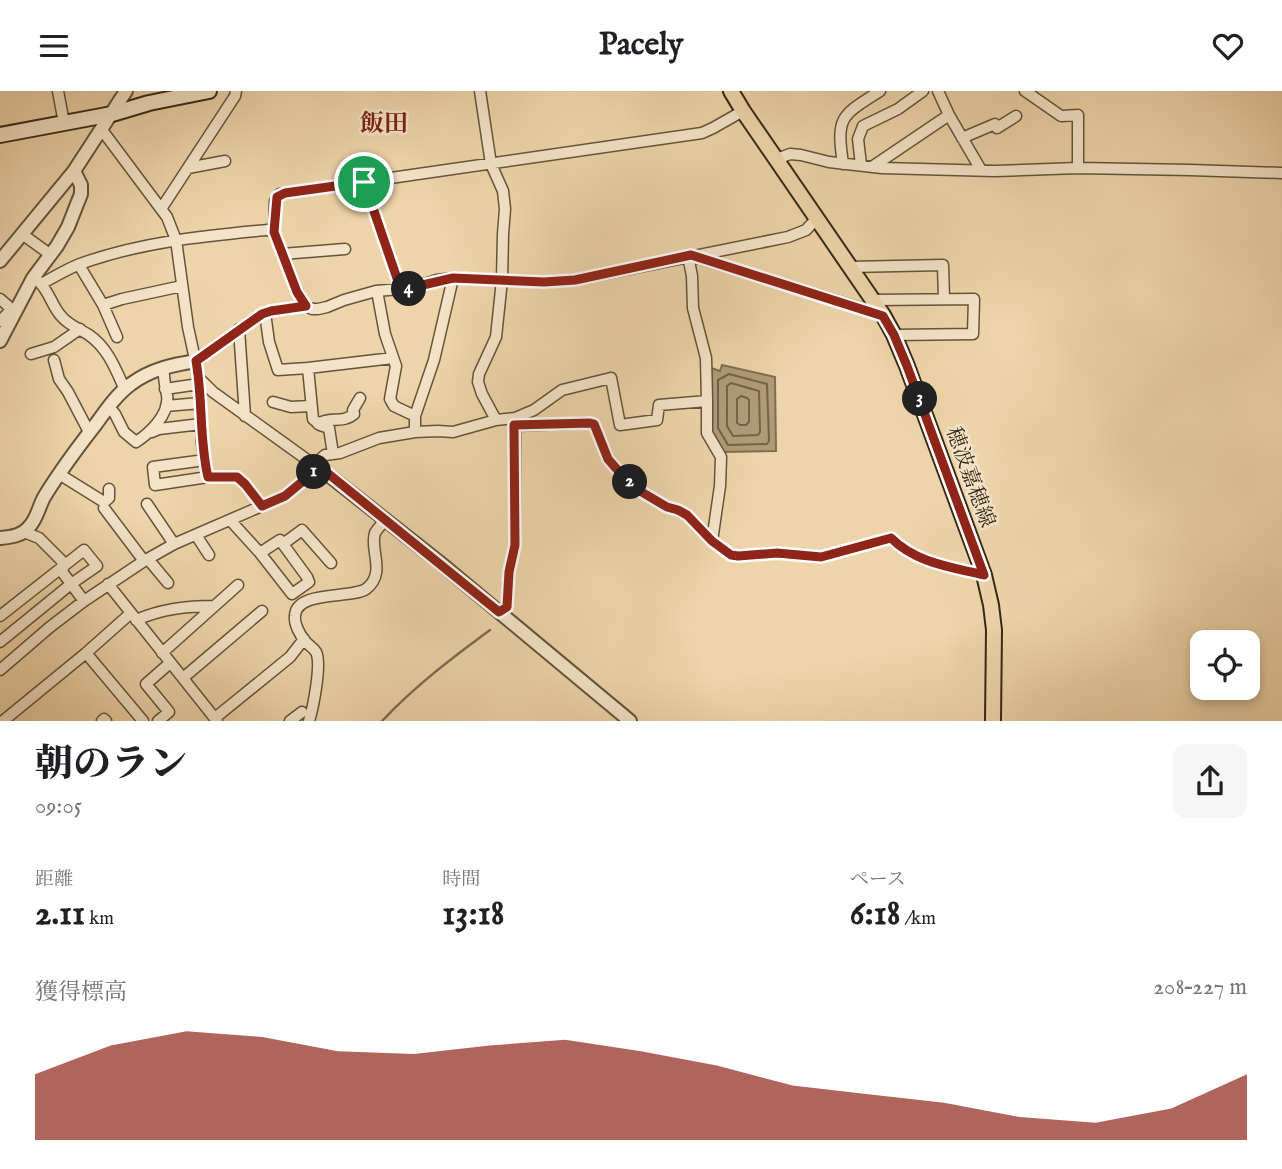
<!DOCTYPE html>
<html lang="ja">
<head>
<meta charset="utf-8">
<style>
  body { margin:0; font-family:"IM FELL English","Noto Serif JP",serif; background:#f6f6f6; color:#202124; height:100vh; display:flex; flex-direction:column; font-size:26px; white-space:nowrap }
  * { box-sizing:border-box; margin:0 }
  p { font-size:23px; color:#757577 }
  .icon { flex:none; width:38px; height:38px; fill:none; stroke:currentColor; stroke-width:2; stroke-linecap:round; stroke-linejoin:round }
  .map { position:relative; height:630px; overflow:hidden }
  .side { display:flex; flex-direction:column; background:#fff; flex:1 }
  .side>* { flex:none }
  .buttons { position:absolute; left:1190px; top:539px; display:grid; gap:14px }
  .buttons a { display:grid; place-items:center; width:70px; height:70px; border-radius:14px; background:#fff; box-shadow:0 4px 10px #0003; font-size:35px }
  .pin { position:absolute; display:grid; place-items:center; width:60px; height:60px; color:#fff; margin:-30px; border:4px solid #fff; border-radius:50%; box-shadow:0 2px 7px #0007 }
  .km { position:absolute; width:35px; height:35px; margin:-18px; border-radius:50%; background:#222; color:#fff; font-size:19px; line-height:35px; text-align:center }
  .round { display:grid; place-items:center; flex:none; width:74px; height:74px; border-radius:14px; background:#f6f6f6 }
  .summary { display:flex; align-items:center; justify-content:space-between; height:119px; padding:0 35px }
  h1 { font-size:38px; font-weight:800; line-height:52px }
  .metrics { display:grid; grid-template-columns:repeat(3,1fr); gap:10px; height:119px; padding:7px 35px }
  .metrics div { display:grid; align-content:center }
  .metrics b { font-size:35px; font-weight:800 }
  .metrics small { font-size:19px; font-weight:400 }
  .metrics p { font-size:19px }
  .chart { height:196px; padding:14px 35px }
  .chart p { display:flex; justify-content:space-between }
  .chart svg { width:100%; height:126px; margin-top:7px; fill:#8f2418; opacity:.7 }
  header { display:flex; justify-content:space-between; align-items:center; height:91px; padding:0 35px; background:#fff; font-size:32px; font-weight:800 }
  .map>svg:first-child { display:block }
  .water { fill:#af9a78; stroke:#7f6d51; stroke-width:2 }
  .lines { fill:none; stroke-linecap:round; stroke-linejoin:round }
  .shore { stroke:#726247; stroke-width:2 }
  .stream { stroke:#7f6d51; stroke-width:2.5 }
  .minor-casing { stroke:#64543b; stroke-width:13 }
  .tertiary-casing { stroke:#64543b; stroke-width:16 }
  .secondary-casing { stroke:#362916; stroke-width:18 }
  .primary-casing { stroke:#362916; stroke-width:18 }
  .minor { stroke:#f4e3c8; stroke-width:10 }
  .tertiary { stroke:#f4e3c8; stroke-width:12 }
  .secondary { stroke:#f4e3c8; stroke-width:14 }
  .primary { stroke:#eed4aa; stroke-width:14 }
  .route-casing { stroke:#fff; stroke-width:14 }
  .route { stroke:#8f2418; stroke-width:9 }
  .labels { text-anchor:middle; stroke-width:5; stroke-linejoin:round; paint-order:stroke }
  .street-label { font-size:21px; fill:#362916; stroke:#f4e3c8 }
  .quarter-label { font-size:24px; font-weight:bold; fill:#7a1f14; stroke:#f4e3c8 }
</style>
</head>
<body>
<header><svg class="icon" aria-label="menu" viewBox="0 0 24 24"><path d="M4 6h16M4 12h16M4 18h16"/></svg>Pacely<svg class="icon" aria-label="heart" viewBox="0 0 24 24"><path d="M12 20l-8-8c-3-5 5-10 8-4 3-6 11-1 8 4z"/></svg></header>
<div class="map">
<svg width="1282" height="630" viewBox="0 0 1282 630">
  <rect width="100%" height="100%" fill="#eed4aa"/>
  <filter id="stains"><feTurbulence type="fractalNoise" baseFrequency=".00286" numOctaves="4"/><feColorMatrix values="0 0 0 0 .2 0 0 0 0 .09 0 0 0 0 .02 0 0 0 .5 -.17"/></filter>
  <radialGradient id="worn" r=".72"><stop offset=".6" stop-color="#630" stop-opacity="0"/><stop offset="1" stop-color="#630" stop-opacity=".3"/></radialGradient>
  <path class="water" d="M722,274L775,286L776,360L723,361L711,339V277L720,280Z"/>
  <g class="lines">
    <path class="shore" d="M729,283L767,293L769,350L767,353L728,354L718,337V289Z
      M731,292L759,300L760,341L758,344L733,345L727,335V295Z
      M741,305L747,307L749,309V331L746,334H740L737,332V308Z"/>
    <path class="stream" d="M382,630C415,595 452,567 490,539"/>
    <g class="minor-casing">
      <path id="minor" d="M58,0L64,32
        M480,0L491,73L503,100L505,118L503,143L502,189L496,246L479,283L478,291L482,303L496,329
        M938,0L949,24
        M1025,0L1061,25L1078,24V77
        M102,39L167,126L176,149L188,236L199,287L202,352L208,386
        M962,47L995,33L997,37L1016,25
        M777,68L790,63L801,64L829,71L882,77L995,80L1078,77L1190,79L1282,82
        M843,73C836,25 841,25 880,0
        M861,74L858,48L863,35L898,18L923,0
        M872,76L949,24L981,79
        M188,77L225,70
        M364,91L401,199
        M161,118L235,5L236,0
        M22,143L51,164
        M282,163L345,158
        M688,165L692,185L693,217L706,267L707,310
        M695,166L883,224
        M79,174L103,214L117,246
        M850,176L943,174L944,208
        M38,190C49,199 52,216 62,226C70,235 80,238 89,244C108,257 116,279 125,299
        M41,193C54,186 67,178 80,173C140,151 204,145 267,139L274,141
        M377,200L385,243L396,275L390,308L394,315L415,325
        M0,208L15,221
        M873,209L974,208L973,243L894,244
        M103,214L122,208L182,195
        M306,215L297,200L274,141L275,110L280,103L702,42L713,37L743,20
        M265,222L269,251L278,279L308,277L313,328L320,334L329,337L333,363
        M0,230L12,218
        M239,238L245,325
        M31,263L54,256L80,238
        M54,269L59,288L68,301L89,341
        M196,270L253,229L271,220L306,215L312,218H318L327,216L344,209L376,200L412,197L437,189L453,187L544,191L575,189L788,146L806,139L817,127
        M308,277L393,267
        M199,287L213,301L331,386
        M165,298L199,293
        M273,311L291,316L311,315
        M166,315L200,312
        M109,316L115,323L124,341L136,351C150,342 170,323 167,304C165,294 163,286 164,276
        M318,333C329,325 343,333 354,323L353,319L360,307
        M515,335L584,332L594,333L608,367L621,383L640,400L667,416L678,419L687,424L712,450L720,395L721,366L707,342V310L659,314L657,329L620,334L611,287L562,299L534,319L515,327
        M152,341L159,338L201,333
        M415,341V325L434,269L453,187
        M205,369L153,376L155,394L208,386H237L245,393L262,415
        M315,373L325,364L340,362L379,347L415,341L438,340L453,341L496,329L515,327V454L509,481L507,516L499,521
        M59,383L104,411L109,407V398
        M147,413L174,453
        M104,417L144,470
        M230,429L260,462L292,503L309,491L307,486L280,449L260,462
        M24,441L39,447L62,470L63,482L84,510
        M196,444L209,464
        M712,450L731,464L738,465L777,462L821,466L891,447C915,472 951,476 984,484
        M283,453L302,439L331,472
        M148,468L168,492
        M108,493L217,630
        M0,525L84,459L97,475L71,493L0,551
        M136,529C162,518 186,515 214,515
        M86,562L143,630
        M162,562L238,494
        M0,579L50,536L84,510L144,470L174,453L285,405L320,377
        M183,587L262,520
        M215,627L290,566L304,548
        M3,630L86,562L131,522
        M102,630L104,628L106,630
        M158,630L169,621L146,593L170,572
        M290,630L302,621
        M309,630C313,617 322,573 316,561C313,556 308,554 305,550C300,544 294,533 295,525C296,499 351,508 366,498C387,482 369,458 375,442C377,438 382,433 385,429"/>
    </g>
    <g class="tertiary-casing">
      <path id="tertiary" d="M0,170L74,80L126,0
        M0,250L33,187L57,155L68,136L81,103V94L74,80
        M331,386L439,471L630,630
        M0,447C10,446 22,445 29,436C38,427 39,413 46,403C61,379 78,356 96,333C106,319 117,303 131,293C151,278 172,274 196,270"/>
    </g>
    <g class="secondary-casing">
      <path id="secondary" d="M0,44L112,23L149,12L209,0"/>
    </g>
    <g class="primary-casing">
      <path id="primary" d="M731,0L743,20L883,224L894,244L907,275L984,484L991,514L994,539L993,630"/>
    </g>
    <use href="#minor" class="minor"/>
    <use href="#tertiary" class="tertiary"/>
    <use href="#secondary" class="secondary"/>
    <use href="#primary" class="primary"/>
  </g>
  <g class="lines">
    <g class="route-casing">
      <path id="route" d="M364,91L401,199L453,187L544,191L575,189L691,164L883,225L894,244L907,275L984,484C951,476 916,472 891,447L821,466L777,462L738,465L731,464L712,450L687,424L678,419L667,416L640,400L621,383L608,368L594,333L590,332L514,334L515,454L509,481L507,516L499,521L320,376L285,405L262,415L245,393L237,386H208C199,348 203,308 196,270L262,223L271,220L306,215L297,201L274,141L277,106L285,102Z"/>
    </g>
    <use href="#route" class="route"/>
  </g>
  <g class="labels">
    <g class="street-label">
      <text transform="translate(971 386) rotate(70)" y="7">穂波嘉穂線</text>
    </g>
    <g class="quarter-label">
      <text x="384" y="40">飯田</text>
    </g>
  </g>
  <rect width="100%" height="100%" filter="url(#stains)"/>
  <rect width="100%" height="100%" fill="url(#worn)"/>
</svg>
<div class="buttons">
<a><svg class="icon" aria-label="locate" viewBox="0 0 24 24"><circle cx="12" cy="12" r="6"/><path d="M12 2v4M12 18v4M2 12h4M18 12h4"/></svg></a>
</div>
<div class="pin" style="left:364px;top:91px;background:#1e9e55"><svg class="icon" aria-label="arrive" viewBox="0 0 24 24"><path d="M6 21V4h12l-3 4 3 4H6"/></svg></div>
<b class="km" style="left:314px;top:381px">1</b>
<b class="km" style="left:630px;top:391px">2</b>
<b class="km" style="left:920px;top:308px">3</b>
<b class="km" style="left:409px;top:198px">4</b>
</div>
<section class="side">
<div class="summary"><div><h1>朝のラン</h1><p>09:05</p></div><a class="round"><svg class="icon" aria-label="share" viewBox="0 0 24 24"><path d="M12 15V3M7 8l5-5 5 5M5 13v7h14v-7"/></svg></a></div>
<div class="metrics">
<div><p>距離</p><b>2.11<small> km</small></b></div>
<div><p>時間</p><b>13:18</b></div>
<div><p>ペース</p><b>6:18<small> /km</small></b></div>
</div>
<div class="chart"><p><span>獲得標高</span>208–227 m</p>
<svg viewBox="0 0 160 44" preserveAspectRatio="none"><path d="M0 44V21L10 11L20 6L30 8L40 13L50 14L60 11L70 9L80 13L90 18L100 25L110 28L120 31L130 36L140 38L150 33L160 21V44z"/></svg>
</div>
</section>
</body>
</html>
